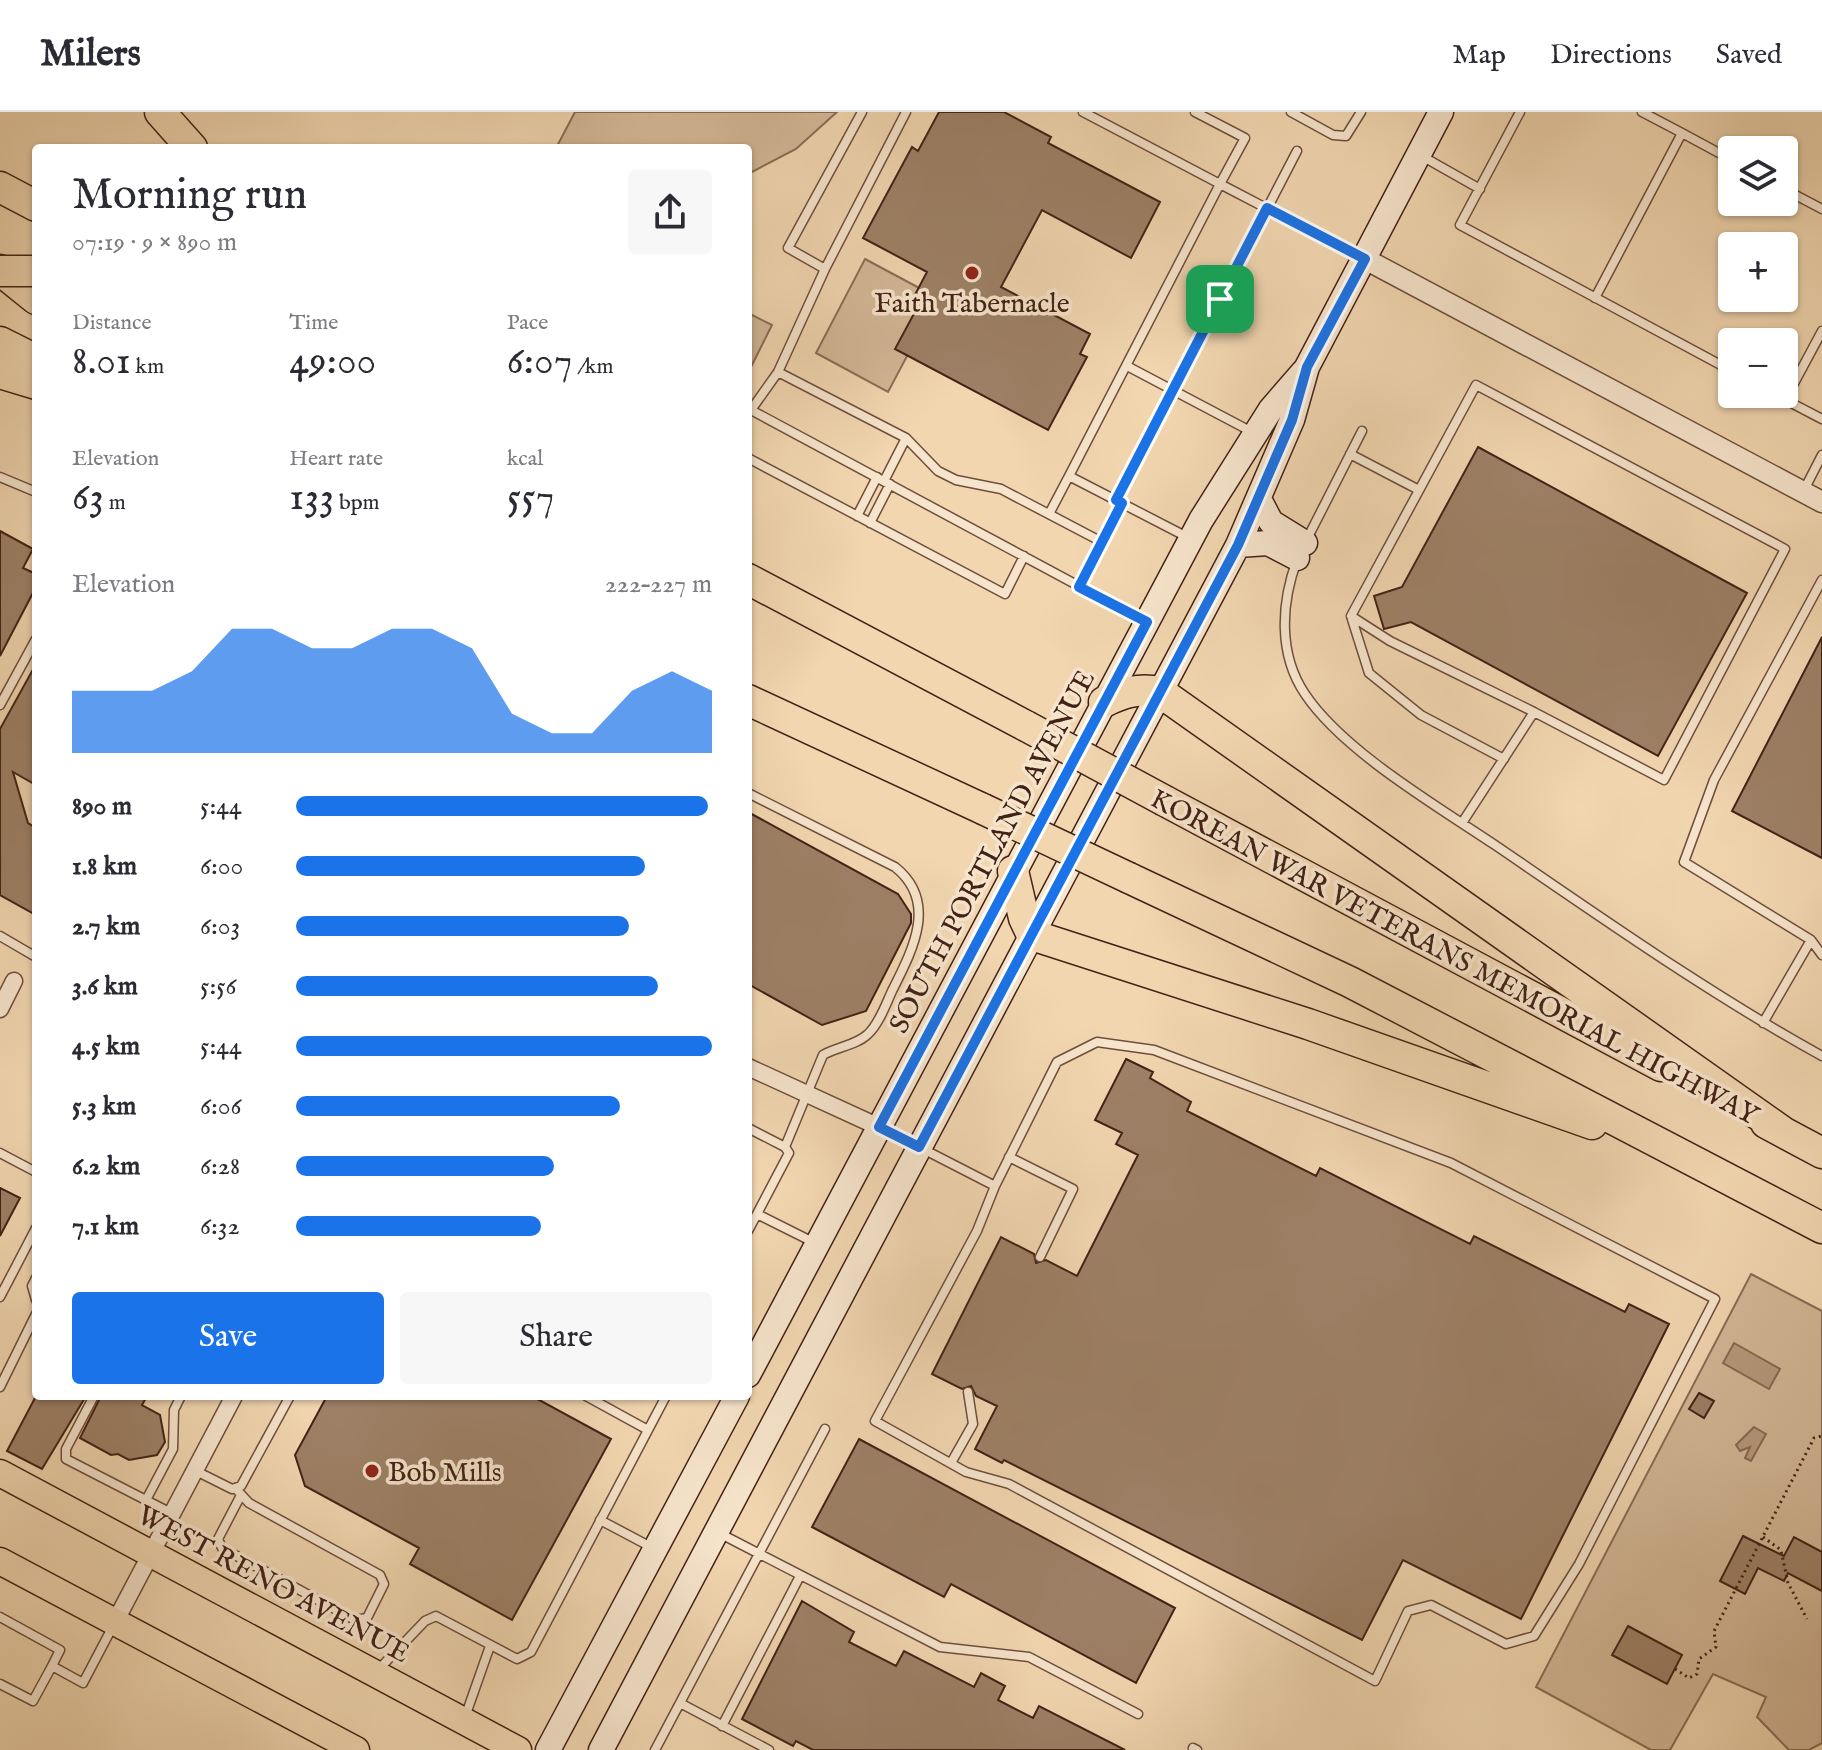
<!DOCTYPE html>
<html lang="en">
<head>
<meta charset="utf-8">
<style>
  body { margin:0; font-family:"IM FELL English",serif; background:#f7f7f7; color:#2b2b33; height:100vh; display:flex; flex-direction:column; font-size:30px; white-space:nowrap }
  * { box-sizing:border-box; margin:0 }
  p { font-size:26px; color:#7c7c81 }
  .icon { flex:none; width:44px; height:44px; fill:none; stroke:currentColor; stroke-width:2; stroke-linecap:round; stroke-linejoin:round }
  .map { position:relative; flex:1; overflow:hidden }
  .side { position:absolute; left:32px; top:32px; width:720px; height:1256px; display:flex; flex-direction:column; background:#fff; border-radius:8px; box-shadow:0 2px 6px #0004 }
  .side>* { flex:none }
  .buttons { position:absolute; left:1718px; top:24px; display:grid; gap:16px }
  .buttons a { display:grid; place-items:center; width:80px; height:80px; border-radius:8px; background:#fff; box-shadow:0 2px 6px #0004; font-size:40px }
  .pin { position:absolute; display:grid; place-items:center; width:68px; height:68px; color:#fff; margin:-34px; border-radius:16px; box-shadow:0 4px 12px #0006 }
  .round { display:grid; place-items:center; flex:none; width:84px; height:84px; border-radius:8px; background:#f7f7f7 }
  .head { display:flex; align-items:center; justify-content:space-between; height:136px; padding:0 40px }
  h1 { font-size:44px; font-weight:600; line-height:60px }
  .stats { display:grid; grid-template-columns:repeat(3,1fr); gap:12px; height:136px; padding:8px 40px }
  .stats div { display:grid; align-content:center }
  .stats b { font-size:40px; font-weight:600 }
  .stats small { font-size:22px; font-weight:400 }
  .stats p { font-size:22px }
  .chart { height:224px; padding:16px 40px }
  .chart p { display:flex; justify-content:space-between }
  .chart svg { width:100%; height:144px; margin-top:8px; fill:#1a73e8; opacity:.7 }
  .action { display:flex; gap:16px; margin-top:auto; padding:16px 40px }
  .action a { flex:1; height:92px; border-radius:8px; background:#1a73e8; color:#fff; font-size:32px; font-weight:600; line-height:92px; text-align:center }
  .action a+a { background:#f7f7f7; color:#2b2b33 }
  ul { padding:0 40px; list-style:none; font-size:26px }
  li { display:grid; grid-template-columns:128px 96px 1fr; align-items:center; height:60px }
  li i { height:20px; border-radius:10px; background:#1a73e8 }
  header { display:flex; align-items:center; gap:48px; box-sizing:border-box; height:112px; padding:0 40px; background:#fff; border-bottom:2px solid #e1e1e2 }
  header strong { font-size:38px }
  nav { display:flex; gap:44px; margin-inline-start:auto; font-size:28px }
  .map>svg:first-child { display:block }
  .green { fill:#d3b796; stroke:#8b6c56; stroke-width:2 }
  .water { fill:#b6997c; stroke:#886953; stroke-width:2 }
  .building { fill:#9d8066; stroke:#432216; stroke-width:2 }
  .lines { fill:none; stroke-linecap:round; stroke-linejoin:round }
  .service-casing { stroke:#6e4f3c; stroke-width:11 }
  .minor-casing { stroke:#6e4f3c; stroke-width:19 }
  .tertiary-casing { stroke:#6e4f3c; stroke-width:23 }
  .secondary-casing { stroke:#432216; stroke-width:27 }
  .primary-casing { stroke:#432216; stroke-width:29 }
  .motorway-casing { stroke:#432216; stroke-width:33 }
  .path { stroke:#432216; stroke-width:3; stroke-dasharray:2 4; stroke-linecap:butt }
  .service { stroke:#f6e4cc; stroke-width:8 }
  .minor { stroke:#f6e4cc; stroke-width:16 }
  .tertiary { stroke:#f6e4cc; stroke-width:20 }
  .secondary { stroke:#f6e4cc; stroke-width:24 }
  .primary { stroke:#f1d6b0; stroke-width:26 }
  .motorway { stroke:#f1d6b0; stroke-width:30 }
  .motorway-bridge-casing { stroke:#432216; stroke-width:33; stroke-linecap:butt }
  .motorway-bridge { stroke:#f1d6b0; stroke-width:30 }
  .route-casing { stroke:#fff; stroke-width:16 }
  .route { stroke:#1a73e8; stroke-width:10 }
  .poi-dot { fill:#8f2418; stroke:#f6e4cc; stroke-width:3 }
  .labels { text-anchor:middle; stroke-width:7; stroke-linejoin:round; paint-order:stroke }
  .poi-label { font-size:28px; fill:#432216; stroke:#f6e4cc }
  .street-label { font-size:28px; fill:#432216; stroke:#f6e4cc }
</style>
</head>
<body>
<header>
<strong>Milers</strong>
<nav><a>Map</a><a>Directions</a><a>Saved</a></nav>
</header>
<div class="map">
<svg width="1822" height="1638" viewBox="0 0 1822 1638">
  <rect width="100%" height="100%" fill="#f1d6b0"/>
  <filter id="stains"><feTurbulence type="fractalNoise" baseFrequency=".0025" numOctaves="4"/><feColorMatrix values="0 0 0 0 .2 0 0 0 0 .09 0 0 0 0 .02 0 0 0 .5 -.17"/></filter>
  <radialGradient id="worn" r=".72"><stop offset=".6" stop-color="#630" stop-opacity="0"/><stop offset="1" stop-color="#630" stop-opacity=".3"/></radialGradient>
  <path class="green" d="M575,0H837L796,37L748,62V36H556Z
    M865,147L938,186L888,280L816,241Z
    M748,201L772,213L748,261Z
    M1751,1162L1822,1199V1631L1809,1638H1789L1757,1605L1766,1585L1713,1562L1670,1638H1651L1536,1575Z"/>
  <path class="water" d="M1734,1231L1780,1257L1769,1277L1723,1251Z
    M1754,1315L1766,1322L1751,1349L1745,1346L1750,1335L1740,1339L1736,1333Z"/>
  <path class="building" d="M939,0H1004L1051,25L1048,31L1160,90L1131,146L1042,98L1001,175L1090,222L1080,242L1087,245L1048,318L895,237L916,198L909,194L927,160L863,126L912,35L918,39Z
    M1478,335L1747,481L1658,644L1411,510L1384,517L1374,484L1402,475Z
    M0,419L33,437L23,456L36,462V475L0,544Z
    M1822,525V746L1732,699Z
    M36,552V673L13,660L28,711L36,716V803L0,783V617Z
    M748,700L898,782L911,802V811L866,899L822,913L748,872Z
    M1126,947L1153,960L1150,966L1191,990L1187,999L1316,1064L1320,1056L1470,1132L1474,1124L1625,1200L1629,1192L1669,1212L1521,1507L1403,1448L1362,1528L1004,1348L1002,1351L975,1337L997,1294L976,1284L971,1274L962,1277L932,1262L1001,1125L1034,1142L1036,1151L1046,1148L1077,1164L1138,1043L1116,1032L1122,1021L1095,1008Z
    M0,1076L20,1086L0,1124Z
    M1699,1281L1714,1289L1704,1306L1689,1297Z
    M36,1284H86L42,1357L7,1339Z
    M101,1284H147L142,1293L160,1303L165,1330L157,1343L129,1348L118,1342L111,1343L80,1326Z
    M327,1284H532L611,1327L512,1508L410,1452L419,1436L305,1374L295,1343Z
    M859,1327L1175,1496L1136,1571L951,1472L944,1485L812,1415Z
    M1743,1424L1784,1444L1794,1425L1822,1440V1479L1788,1461L1784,1469L1758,1456L1745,1482L1720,1469Z
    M802,1489L854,1520L849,1530L896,1554L904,1539L974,1575L981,1561L1005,1574L998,1588L1033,1606L1039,1594L1125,1638H813L796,1629L793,1634L742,1607Z
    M1628,1514L1682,1543L1667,1572L1612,1543Z"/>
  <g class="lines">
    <g class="service-casing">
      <path id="service" d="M906,0L825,157L778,260L751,298L1144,509
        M1083,0L1220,72L1245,26L1195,0
        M1291,0L1333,23L1346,24L1361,0
        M1520,0L1460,113L1732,259
        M1682,21L1732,48
        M1420,43L1480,77
        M1784,77L1822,97
        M825,157L788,136L862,0
        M1595,186L1682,21L1642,0
        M1127,254L1254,321
        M778,260L906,326L938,359L956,368L1001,377L1102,430
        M1774,282L1822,307
        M1785,288L1822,219
        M1350,342L1419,378
        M748,346L1005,482L1024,444
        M0,365L36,380
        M884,369L906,326
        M1804,378L1822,343
        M1116,388L1297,39
        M1049,402L1069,364
        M857,404L877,365
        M870,411L890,372
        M1189,426L1069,364L1220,72L1360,145
        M1306,429L1362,319
        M1297,448C1281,491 1278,542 1305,582C1343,639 1437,694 1495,733C1602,806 1708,881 1822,944
        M1079,475L1122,391
        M1351,504L1390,529L1534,600
        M0,593L36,527
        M748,681L895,755C939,790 912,839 892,879C886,892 879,912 868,922C857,933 837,935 823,943L785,1035
        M1462,711L1534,600L1664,668L1785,437L1476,273L1351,504L1369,561L1421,603L1504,647
        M0,824L36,845
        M1811,828L1822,843
        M1763,911L1811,828L1684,750L1714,668L1822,468
        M1097,930L1154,938L1451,1051L1715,1187L1579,1452L1534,1524L1506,1532L1431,1493L1408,1499L1375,1569L1009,1372L966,1360L875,1309L977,1119L995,1074L1057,950Z
        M748,1016L785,1035L789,1041L748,1119
        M921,1036L995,1074
        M0,1041L36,1060
        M1009,1045L1073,1077L1040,1145
        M757,1102L813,1130
        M36,1166L32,1174L36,1188
        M0,1185L36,1116
        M0,1275L36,1202
        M94,1284L66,1337V1347L173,1402
        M586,1284L648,1318
        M951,1351L973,1312L968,1280
        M196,1359L232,1377L241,1374L290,1284
        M236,1377L249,1391L380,1463L384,1472L367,1506L355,1508L222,1436L218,1427L241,1383
        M146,1388L173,1337L174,1298L181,1284
        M600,1408L651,1435
        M719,1421L940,1535L1029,1545L1138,1602
        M0,1505L60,1538L52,1554
        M378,1558L425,1509L436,1504L517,1547L531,1540L666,1284
        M0,1572L33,1589L52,1554L83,1571L113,1514
        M680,1591L769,1638
        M465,1605L490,1534
        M722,1614L800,1464
        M1193,1636L1197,1638
        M655,1638L825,1317"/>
    </g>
    <g class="minor-casing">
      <path id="minor" d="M0,897L14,869
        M748,955L879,1015
        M115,1510L234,1284"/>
    </g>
    <g class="tertiary-casing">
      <path id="tertiary" d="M1365,147L1822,390"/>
    </g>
    <g class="secondary-casing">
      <path id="secondary" d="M1259,387L1271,410L1305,431
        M1238,433L1268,431L1297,446
        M748,1263L1201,408L1271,297L1303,260
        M548,1638L737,1284
        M601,1638L1238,433L1292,308L1307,255L1441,0"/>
    </g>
    <g class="primary-casing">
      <path id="primary" d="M0,1361L518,1638
        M0,1449L356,1638"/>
    </g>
    <g class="motorway-casing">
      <path id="motorway" d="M160,0L192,36
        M0,75L36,94
        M0,158L36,187
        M0,230L36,248
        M0,261L36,272
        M748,467L1026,614
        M748,588L983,697
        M1104,590C1123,580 1139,576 1160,580L1783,1020
        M1165,689L1661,954
        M1013,759L1024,806L1032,823L1308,912L1592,1012
        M1129,766L1350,870L1822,1116
        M1766,1011L1822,1041"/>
    </g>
    <path class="path" d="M1763,1425L1781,1438L1788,1471L1807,1507
      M1675,1557L1689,1566L1697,1562L1699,1547L1716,1535L1714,1519L1814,1326L1822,1324"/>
    <use href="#service" class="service"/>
    <use href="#minor" class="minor"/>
    <use href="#tertiary" class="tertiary"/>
    <use href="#secondary" class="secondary"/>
    <use href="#primary" class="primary"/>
    <use href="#motorway" class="motorway"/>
    <g class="motorway-bridge-casing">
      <path id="motorway-bridge" d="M0,159H36
        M1026,614L1165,689
        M983,697L1129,766"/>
    </g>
    <use href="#motorway-bridge" class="motorway-bridge"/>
  </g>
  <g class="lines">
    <g class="route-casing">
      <path id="route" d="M1267,96L1365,147L1307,255L1292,308L1238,433L919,1035L879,1015L1147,510L1079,475L1122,391L1116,388Z"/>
    </g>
    <use href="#route" class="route"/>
  </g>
  <g class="poi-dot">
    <circle cx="972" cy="161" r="8"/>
    <circle cx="372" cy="1359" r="8"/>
  </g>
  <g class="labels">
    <g class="poi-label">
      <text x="972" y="200">Faith Tabernacle</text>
      <text x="388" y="1369" text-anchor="start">Bob Mills</text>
    </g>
    <g class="street-label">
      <text transform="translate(991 739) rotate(-62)" y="10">SOUTH PORTLAND AVENUE</text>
      <text transform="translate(1455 844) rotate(28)" y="10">KOREAN WAR VETERANS MEMORIAL HIGHWAY</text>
      <text transform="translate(274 1471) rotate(28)" y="10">WEST RENO AVENUE</text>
    </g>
  </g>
  <rect width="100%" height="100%" filter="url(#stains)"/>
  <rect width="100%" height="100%" fill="url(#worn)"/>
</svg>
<div class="buttons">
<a><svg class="icon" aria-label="layers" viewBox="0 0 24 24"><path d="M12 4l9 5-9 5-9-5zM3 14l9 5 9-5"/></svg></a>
<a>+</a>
<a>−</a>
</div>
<div class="pin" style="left:1220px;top:187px;background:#1e9e55"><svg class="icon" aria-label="arrive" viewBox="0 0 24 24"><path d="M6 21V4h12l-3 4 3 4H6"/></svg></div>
<section class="side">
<div class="head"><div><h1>Morning run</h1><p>07:19 · 9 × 890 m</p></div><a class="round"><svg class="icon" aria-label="share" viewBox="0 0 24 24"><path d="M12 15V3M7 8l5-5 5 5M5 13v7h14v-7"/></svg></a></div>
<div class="stats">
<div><p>Distance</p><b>8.01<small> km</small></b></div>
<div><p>Time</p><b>49:00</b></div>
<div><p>Pace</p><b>6:07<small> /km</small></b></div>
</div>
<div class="stats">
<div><p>Elevation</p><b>63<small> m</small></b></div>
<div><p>Heart rate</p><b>133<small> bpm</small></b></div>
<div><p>kcal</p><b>557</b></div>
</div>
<div class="chart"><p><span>Elevation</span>222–227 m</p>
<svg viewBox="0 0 160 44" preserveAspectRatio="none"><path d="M0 44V25L10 25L20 25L30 19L40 6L50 6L60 12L70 12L80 6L90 6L100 12L110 32L120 38L130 38L140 25L150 19L160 25V44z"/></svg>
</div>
<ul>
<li><b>890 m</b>5:44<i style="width:99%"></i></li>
<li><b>1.8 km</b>6:00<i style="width:84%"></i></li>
<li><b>2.7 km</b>6:03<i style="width:80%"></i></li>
<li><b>3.6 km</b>5:56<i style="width:87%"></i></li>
<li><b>4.5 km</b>5:44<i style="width:100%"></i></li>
<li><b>5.3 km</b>6:06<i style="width:78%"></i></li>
<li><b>6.2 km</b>6:28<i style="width:62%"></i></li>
<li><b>7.1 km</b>6:32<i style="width:59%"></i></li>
</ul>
<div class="action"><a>Save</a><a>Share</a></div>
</section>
</div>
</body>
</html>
